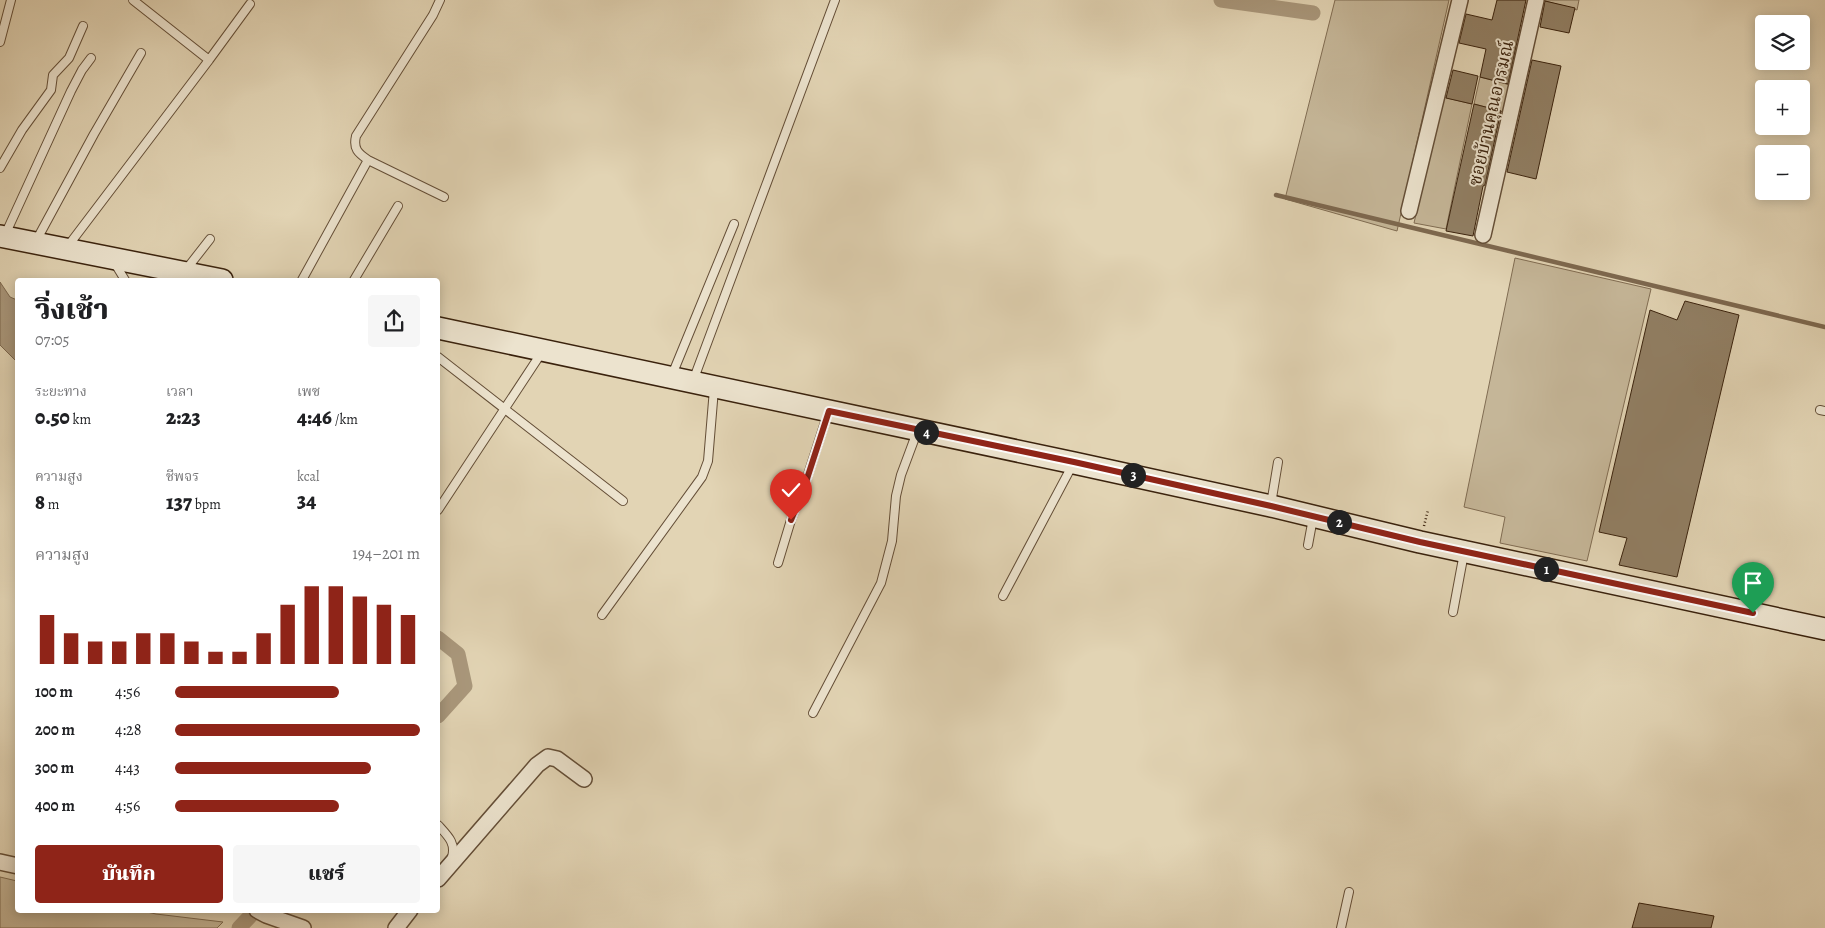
<!DOCTYPE html>
<html lang="th">
<head>
<meta charset="utf-8">
<style>
  body { margin:0; font-family:Alegreya,"Noto Serif Thai",serif; background:#f6f6f6; color:#202124; height:100vh; display:flex; flex-direction:column; font-size:19px; white-space:nowrap }
  * { box-sizing:border-box; margin:0 }
  p { font-size:16px; color:#757577 }
  .icon { flex:none; width:28px; height:28px; fill:none; stroke:currentColor; stroke-width:2; stroke-linecap:round; stroke-linejoin:round }
  .map { position:relative; flex:1; overflow:hidden }
  .details { position:absolute; left:15px; top:278px; width:425px; height:635px; display:flex; flex-direction:column; background:#fff; border-radius:5px; box-shadow:0 2px 12px #0003 }
  .details>* { flex:none }
  .tools { position:absolute; left:1755px; top:15px; display:grid; gap:10px }
  .tools a { display:grid; place-items:center; width:55px; height:55px; border-radius:5px; background:#fff; box-shadow:0 2px 12px #0003; font-size:25px }
  .pin { position:absolute; display:grid; place-items:center; width:42px; height:42px; color:#fff; margin:-51px -21px; border-radius:50% 50% 50% 0; rotate:-45deg; box-shadow:0 0 5px #0007 }
  .pin .icon { rotate:45deg }
  .km { position:absolute; width:25px; height:25px; margin:-12px; border-radius:50%; background:#222; color:#fff; font-size:14px; line-height:25px; text-align:center }
  .round { display:grid; place-items:center; flex:none; width:52px; height:52px; border-radius:5px; background:#f6f6f6 }
  .overview { display:flex; align-items:center; justify-content:space-between; height:85px; padding:0 20px }
  h1 { font-size:28px; font-weight:800; line-height:38px }
  .metrics { display:grid; grid-template-columns:repeat(3,1fr); gap:8px; height:85px; padding:5px 20px }
  .metrics div { display:grid; align-content:center }
  .metrics b { font-size:21px; font-weight:800 }
  .metrics small { font-size:14px; font-weight:400 }
  .metrics p { font-size:14px }
  .chart { height:140px; padding:10px 20px }
  .chart p { display:flex; justify-content:space-between }
  .chart svg { width:100%; height:90px; margin-top:5px; stroke:#8f2418; stroke-width:6 }
  .cta { display:flex; gap:10px; margin-top:auto; padding:10px 20px }
  .cta a { flex:1; height:58px; border-radius:5px; background:#8f2418; color:#fff; font-size:20px; font-weight:800; line-height:58px; text-align:center }
  .cta a+a { background:#f6f6f6; color:#202124 }
  ul { padding:0 20px; list-style:none; font-size:16px }
  li { display:grid; grid-template-columns:80px 60px 1fr; align-items:center; height:38px }
  li i { height:12px; border-radius:6px; background:#8f2418 }
  .map>svg:first-child { display:block }
  .green { fill:#c5b698; stroke:#806c52 }
  .water { fill:#a9977b; stroke:#7d684f }
  .lines { fill:none; stroke-linecap:round; stroke-linejoin:round }
  .stream { stroke:#7d684f; stroke-width:4.5 }
  .canal { stroke:#a9977b; stroke-width:15 }
  .building { fill:#917f64; stroke:#3a220d }
  .lane-casing { stroke:#644e37; stroke-width:10 }
  .street-casing { stroke:#644e37; stroke-width:18 }
  .secondary-casing { stroke:#3a220d; stroke-width:24 }
  .path { stroke:#3a220d; stroke-width:2.5; stroke-dasharray:1 2.5; stroke-linecap:butt }
  .lane { stroke:#ece3ce; stroke-width:8 }
  .street { stroke:#ece3ce; stroke-width:15 }
  .secondary { stroke:#ece3ce; stroke-width:21 }
  .route-casing { stroke:#fff; stroke-width:10 }
  .route { stroke:#8f2418; stroke-width:6 }
  .labels { text-anchor:middle; stroke-width:4; stroke-linejoin:round; paint-order:stroke }
  .street-label { font-size:18px; fill:#3a220d; stroke:#ece3ce }
</style>
</head>
<body>
<div class="map">
<svg width="1825" height="928" viewBox="0 0 1825 928">
  <rect width="100%" height="100%" fill="#e2d4b4"/>
  <filter id="stains"><feTurbulence type="fractalNoise" baseFrequency=".004" numOctaves="4"/><feColorMatrix values="0 0 0 0 .2 0 0 0 0 .09 0 0 0 0 .02 0 0 0 .5 -.17"/></filter>
  <radialGradient id="worn" r=".72"><stop offset=".6" stop-color="#630" stop-opacity="0"/><stop offset="1" stop-color="#630" stop-opacity=".3"/></radialGradient>
  <path class="green" d="M1335,0H1449L1397,231L1285,199Z
    M1542,0H1579L1577,10Z
    M1480,77L1510,85L1504,112L1474,104Z
    M1443,97L1472,104L1446,229L1414,223Z
    M1515,258L1651,289L1587,561L1500,543L1505,517L1464,507Z
    M0,877L17,881L18,910H138L156,914L223,922L217,928H0Z"/>
  <path class="water" d="M0,282L10,297L17,300V362L0,345Z"/>
  <g class="lines">
    <path class="stream" d="M1276,195L1825,327"/>
    <path class="canal" d="M1221,0L1313,13
      M438,638L458,654L465,686L438,716
      M239,928L256,910"/>
  </g>
  <path class="building" d="M1497,0H1526L1508,84L1480,77L1486,49L1459,43L1466,14L1492,20Z
    M1545,1L1575,8L1569,33L1540,27Z
    M1532,60L1561,66L1536,179L1507,172Z
    M1453,70L1478,76L1472,104L1446,98Z
    M1474,104L1501,111L1485,185L1483,186L1473,236L1446,231Z
    M1685,301L1739,315L1677,577L1619,565L1627,538L1599,532L1650,310L1677,320Z
    M1639,903L1714,916L1711,928H1632Z"/>
  <g class="lines">
    <g class="lane-casing">
      <path id="lane" d="M0,42L11,0
        M209,60L250,4
        M368,160C358,153 353,149 356,136L433,15L440,0
        M0,168L22,130L51,90L53,75L69,58L83,26
        M5,235L71,91L82,70L91,58
        M36,241L94,134L141,53
        M68,246L209,60L133,0
        M114,262L125,280
        M185,271L210,239
        M302,280L368,160L444,197
        M354,280L398,206
        M438,357L623,501
        M672,375L734,224
        M693,381L835,0
        M1820,410L1825,411
        M1271,504L1278,462
        M438,510L542,352
        M1308,545L1313,518
        M778,563L791,520L804,487L828,413
        M1003,596L1073,464
        M1453,612L1464,553
        M602,615L702,477L708,461L714,389
        M813,713L881,583L892,541L896,496L901,475L917,432
        M438,825C448,836 456,843 452,857
        M1341,928L1349,892"/>
    </g>
    <g class="street-casing">
      <path id="street" d="M1409,211L1460,0
        M1483,235L1536,0
        M0,862L18,866
        M438,879L537,765L548,757L557,759L584,779
        M257,910L266,915L303,928
        M396,928L410,910"/>
    </g>
    <g class="secondary-casing">
      <path id="secondary" d="M0,236L222,280
        M438,328L1074,463L1271,506L1420,542L1825,629"/>
    </g>
    <path class="path" d="M1424,526L1428,510"/>
    <use href="#lane" class="lane"/>
    <use href="#street" class="street"/>
    <use href="#secondary" class="secondary"/>
  </g>
  <g class="lines">
    <g class="route-casing">
      <path id="route" d="M791,520L804,488L829,411L1074,462L1271,506L1420,542L1753,613"/>
    </g>
    <use href="#route" class="route"/>
  </g>
  <g class="labels">
    <g class="street-label">
      <text transform="translate(1491 113) rotate(-77)" y="6">ซอยบ้านคุณอารมณ์</text>
    </g>
  </g>
  <rect width="100%" height="100%" filter="url(#stains)"/>
  <rect width="100%" height="100%" fill="url(#worn)"/>
</svg>
<div class="tools">
<a><svg class="icon" aria-label="layers" viewBox="0 0 24 24"><path d="M12 4l9 5-9 5-9-5zM3 14l9 5 9-5"/></svg></a>
<a>+</a>
<a>−</a>
</div>
<div class="pin" style="left:1753px;top:613px;background:#1e9e55"><svg class="icon" aria-label="arrive" viewBox="0 0 24 24"><path d="M6 21V4h12l-3 4 3 4H6"/></svg></div>
<div class="pin" style="left:791px;top:520px;background:#d93025"><svg class="icon" aria-label="check" viewBox="0 0 24 24"><path d="M5 12l5 5 9-10"/></svg></div>
<b class="km" style="left:1546px;top:569px">1</b>
<b class="km" style="left:1339px;top:522px">2</b>
<b class="km" style="left:1133px;top:475px">3</b>
<b class="km" style="left:926px;top:432px">4</b>
<section class="details">
<div class="overview"><div><h1>วิ่งเช้า</h1><p>07:05</p></div><a class="round"><svg class="icon" aria-label="share" viewBox="0 0 24 24"><path d="M12 15V3M7 8l5-5 5 5M5 13v7h14v-7"/></svg></a></div>
<div class="metrics">
<div><p>ระยะทาง</p><b>0.50<small> km</small></b></div>
<div><p>เวลา</p><b>2:23</b></div>
<div><p>เพซ</p><b>4:46<small> /km</small></b></div>
</div>
<div class="metrics">
<div><p>ความสูง</p><b>8<small> m</small></b></div>
<div><p>ชีพจร</p><b>137<small> bpm</small></b></div>
<div><p>kcal</p><b>34</b></div>
</div>
<div class="chart"><p><span>ความสูง</span>194–201 m</p>
<svg viewBox="0 0 160 44" preserveAspectRatio="none"><path d="M5 44V20M15 44V29M25 44V33M35 44V33M45 44V29M55 44V29M65 44V33M75 44V38M85 44V38M95 44V29M105 44V15M115 44V6M125 44V6M135 44V11M145 44V15M155 44V20"/></svg>
</div>
<ul>
<li><b>100 m</b>4:56<i style="width:67%"></i></li>
<li><b>200 m</b>4:28<i style="width:100%"></i></li>
<li><b>300 m</b>4:43<i style="width:80%"></i></li>
<li><b>400 m</b>4:56<i style="width:67%"></i></li>
</ul>
<div class="cta"><a>บันทึก</a><a>แชร์</a></div>
</section>
</div>
</body>
</html>
